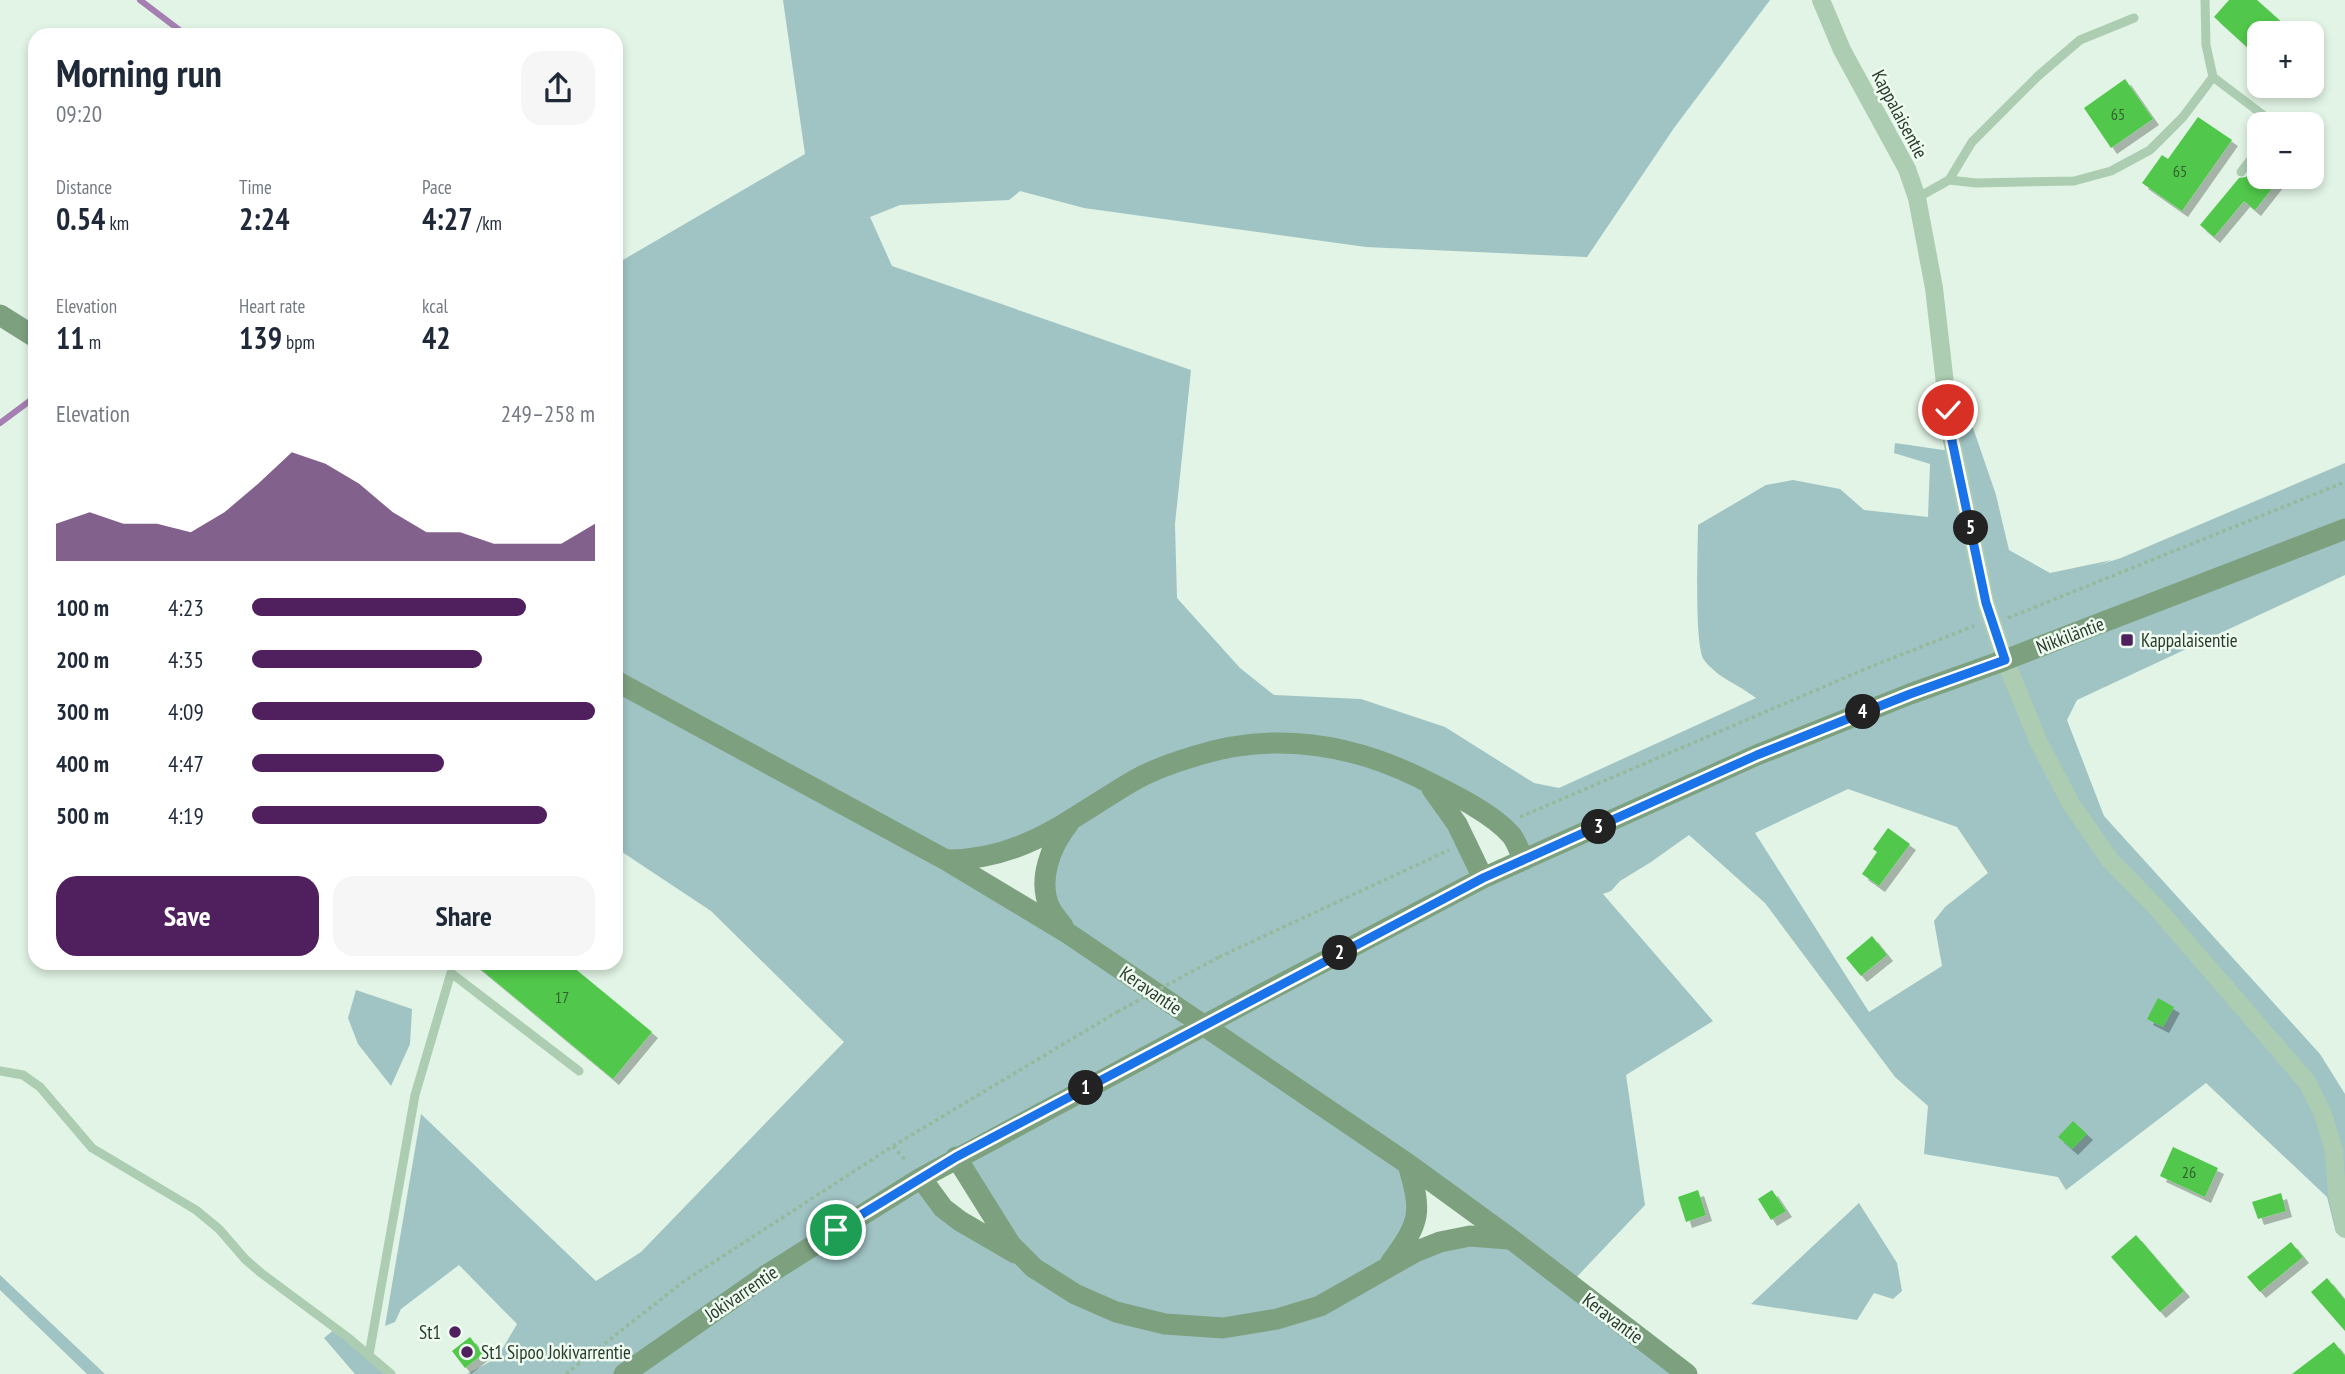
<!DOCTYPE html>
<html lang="en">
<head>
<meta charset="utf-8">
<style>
  body { margin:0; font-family:"PT Sans Narrow",sans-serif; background:#f6f6f7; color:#1f2937; height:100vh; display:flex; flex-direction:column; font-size:26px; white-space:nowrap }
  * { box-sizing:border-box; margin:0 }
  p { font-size:23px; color:#747a83 }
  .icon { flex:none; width:38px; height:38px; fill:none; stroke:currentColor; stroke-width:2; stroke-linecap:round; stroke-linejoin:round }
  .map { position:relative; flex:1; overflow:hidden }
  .drawer { position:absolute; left:28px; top:28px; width:595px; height:942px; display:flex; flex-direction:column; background:#fff; border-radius:21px; box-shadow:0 4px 10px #0003 }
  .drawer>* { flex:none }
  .controls { position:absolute; left:2247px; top:21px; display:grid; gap:14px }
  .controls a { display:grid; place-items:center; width:77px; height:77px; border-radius:14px; background:#fff; box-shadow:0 4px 10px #0003; font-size:35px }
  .pin { position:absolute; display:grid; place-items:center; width:60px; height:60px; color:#fff; margin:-30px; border:4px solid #fff; border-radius:50%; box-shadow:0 2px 7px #0007 }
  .km { position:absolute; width:35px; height:35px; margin:-18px; border-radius:50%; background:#222; color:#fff; font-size:19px; line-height:35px; text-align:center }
  .round { display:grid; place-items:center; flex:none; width:74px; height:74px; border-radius:21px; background:#f6f6f7 }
  .headline { display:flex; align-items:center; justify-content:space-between; height:119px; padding:0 28px }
  h1 { font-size:38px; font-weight:700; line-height:52px }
  .stats { display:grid; grid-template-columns:repeat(3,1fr); gap:10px; height:119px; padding:7px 28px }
  .stats div { display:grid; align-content:center }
  .stats b { font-size:30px; font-weight:700 }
  .stats small { font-size:19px; font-weight:400 }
  .stats p { font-size:19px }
  .chart { height:196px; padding:14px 28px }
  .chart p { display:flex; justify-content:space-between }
  .chart svg { width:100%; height:126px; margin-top:7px; fill:#501f5e; opacity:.7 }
  .button { display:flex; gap:14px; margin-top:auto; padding:14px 28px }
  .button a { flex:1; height:80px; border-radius:21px; background:#501f5e; color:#fff; font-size:28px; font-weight:700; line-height:80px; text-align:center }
  .button a+a { background:#f6f6f7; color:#1f2937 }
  ul { padding:0 28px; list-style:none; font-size:23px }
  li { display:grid; grid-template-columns:112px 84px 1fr; align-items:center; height:52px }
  li i { height:18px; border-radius:9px; background:#501f5e }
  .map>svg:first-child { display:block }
  .green { fill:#a0c3c4; fill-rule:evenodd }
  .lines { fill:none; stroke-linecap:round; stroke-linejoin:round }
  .stream { stroke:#a57fb2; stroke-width:6 }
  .building { fill:#51c84b; filter:url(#shadow) }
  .path { stroke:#96b99b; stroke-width:3.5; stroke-dasharray:3.5 3.5; stroke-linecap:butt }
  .lane { stroke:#accdb1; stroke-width:9 }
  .street { stroke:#accdb1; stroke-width:18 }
  .secondary { stroke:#7da17f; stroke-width:21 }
  .path-bridge { stroke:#96b99b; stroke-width:3.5; stroke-dasharray:3.5 3.5; stroke-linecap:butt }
  .secondary-bridge { stroke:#7da17f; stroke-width:21 }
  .route-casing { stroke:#fff; stroke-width:14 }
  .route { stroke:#1a73e8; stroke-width:9 }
  .poi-dot { fill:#501f5e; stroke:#eefbf1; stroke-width:2.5 }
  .labels { text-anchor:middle; stroke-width:5; stroke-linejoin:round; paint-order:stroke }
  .number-label { font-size:16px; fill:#345e33 }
  .street-label { font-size:19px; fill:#2b3b2b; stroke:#eefbf1 }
  .poi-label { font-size:19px; fill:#2b3b2b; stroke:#eefbf1; text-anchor:start }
</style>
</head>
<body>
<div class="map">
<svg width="2345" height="1374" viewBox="0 0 2345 1374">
  <defs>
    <filter id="shadow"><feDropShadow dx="6" dy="6" stdDeviation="0" flood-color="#0004"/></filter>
  </defs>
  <rect width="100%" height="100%" fill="#e1f4e5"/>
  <path class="green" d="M783,0H1770L1674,128L1587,257L1366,247L1084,208L1020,191L1009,200L900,205L870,217L892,266L1191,370L1175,524L1177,598L1240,668L1274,695L1361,699L1445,727L1534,783L1559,788L1756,698C1738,684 1719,679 1704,660C1694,646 1698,547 1698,525L1766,485L1793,480L1840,489L1864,510L1928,517L1930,464L1894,453L1895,443L1950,451L1948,410L1971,422L1996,495L2009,550L2050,573L2112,560L2099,565L2121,558L2345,463V575L2077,700L2067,720L2104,816L2320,1054L2345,1094V1233H2336L2327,1197L2206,1083L2066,1190L2058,1177L1924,1154L1928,1106L1895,1077L1765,903L1689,835L1651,862L1620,881L1611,891L1603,894L1713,1021L1626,1075L1645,1205L1570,1284L1687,1374H467L497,1358L517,1324L459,1265L401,1309L395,1322L385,1326L421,1114L596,1281L641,1252L844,1042L711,911L616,848V264L805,154ZM1848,789L1957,827L1988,873L1945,907L1934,921L1942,966L1869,1012L1755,833ZM1446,806L1488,816L1524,860L1483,878ZM1059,835L1049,907L1069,934L948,860ZM1182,1011L1211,1031L1183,1037ZM956,1158L1002,1245L921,1178ZM1408,1165L1509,1239L1415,1252L1416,1192Z
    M356,990L412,1009L410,1044L391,1086L358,1044L348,1018Z
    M1859,1203L1897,1263L1902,1291L1893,1299L1874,1293L1857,1320L1751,1304Z
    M0,1275L105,1374H87L0,1290Z
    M336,1328L391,1374H355L324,1338Z"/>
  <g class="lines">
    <path class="stream" d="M140,0L186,35
      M0,423L31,400"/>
  </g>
  <path class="building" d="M2229,0H2257L2294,33H2259V58L2214,17Z
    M2125,79L2153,119L2111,148L2084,108Z
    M2198,117L2232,140L2182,211L2142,183L2162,155L2168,159Z
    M2259,160V177H2281L2255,210L2244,201L2214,237L2200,225L2239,178L2246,177Z
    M1888,828L1910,844L1879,886L1862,874L1877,852L1873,849Z
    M1872,936L1887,955L1861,976L1846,958Z
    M472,962H567L652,1032L613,1079Z
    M2158,998L2174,1007L2163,1027L2147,1019Z
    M2073,1121L2087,1134L2072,1149L2058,1137Z
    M2173,1147L2218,1168L2205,1197L2160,1176Z
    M1698,1190L1706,1215L1686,1222L1678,1197Z
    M1772,1190L1786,1211L1771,1220L1758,1199Z
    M2281,1193L2286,1211L2258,1219L2252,1202Z
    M2136,1235L2184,1291L2160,1312L2111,1257Z
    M2291,1242L2303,1257L2260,1292L2247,1277Z
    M2327,1278L2345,1300V1331L2311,1292Z
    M470,1337L483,1354L465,1368L452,1351Z
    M2334,1342L2345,1356V1374H2292Z"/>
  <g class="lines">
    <path class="path" d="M2008,618L2345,482
      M1520,817L1870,667L1974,626
      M1219,957L1449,850
      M893,1146L907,1162
      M566,1374L683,1282L893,1146L1117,1012"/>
    <path class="lane" d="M2205,0L2206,45L2213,77L2275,124
      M2241,172L2259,149
      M1949,180L1972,142L2038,76L2080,40L2134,18
      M1917,198L1949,180L1976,183L2074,181L2111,171L2150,150L2183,117L2213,77
      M0,1071L23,1075L40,1087L92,1148L196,1210L219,1229L245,1259L261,1273L346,1336L391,1374
      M369,1355L415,1095L451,973L579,1071"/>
    <path class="street" d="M1821,0L1842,50L1907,169L1917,198L1934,288L1951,436L1986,603L2005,660L2039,743L2071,804L2110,860L2156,907L2307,1082L2323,1114L2334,1151L2337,1194L2345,1229"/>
    <path class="secondary" d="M0,315L35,337
      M616,681L946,860L1069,934L1408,1164L1511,1239L1687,1374
      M1432,789L1457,824L1483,878
      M946,860C1024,860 1070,818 1133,781C1152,770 1172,763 1192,757C1269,732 1346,742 1418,777C1446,791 1492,812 1512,836C1517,843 1520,853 1524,860
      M1063,926C1059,921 1053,914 1050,908C1037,880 1051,845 1069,823
      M1264,993L1483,878L1757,755L1910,694L2005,660L2345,529
      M956,1157L1011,1245L1034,1268L1075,1294L1116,1312L1165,1324L1223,1328L1277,1319L1320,1306L1415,1252L1440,1242L1470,1236L1508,1239
      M921,1178L943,1208L960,1221L1015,1253
      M1391,1262C1421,1221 1422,1213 1408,1164
      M624,1374L765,1276L921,1178L1164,1047"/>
    <path class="path-bridge" d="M1117,1012L1219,957"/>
    <path class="secondary-bridge" d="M1164,1047L1264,993"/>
  </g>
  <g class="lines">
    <g class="route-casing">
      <path id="route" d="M836,1230L956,1157L1483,878L1757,755L1910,694L2005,660L1986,603L1951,436L1948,410"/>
    </g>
    <use href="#route" class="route"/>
  </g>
  <g class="poi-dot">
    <rect x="2120" y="633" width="14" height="14" rx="3.5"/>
    <circle cx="455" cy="1332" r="7"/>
    <circle cx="467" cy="1352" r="7"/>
  </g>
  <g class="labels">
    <g class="number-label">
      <text x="2118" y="120">65</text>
      <text x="2180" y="177">65</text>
      <text x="562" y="1003">17</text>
      <text x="2189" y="1178">26</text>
    </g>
    <g class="street-label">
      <text transform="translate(1900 114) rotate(62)" y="7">Kappalaisentie</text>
      <text transform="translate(2070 635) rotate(-21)" y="7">Nikkiläntie</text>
      <text transform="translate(1151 990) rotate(34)" y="7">Keravantie</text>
      <text transform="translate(741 1293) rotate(-34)" y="7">Jokivarrentie</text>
      <text transform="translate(1613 1318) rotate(37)" y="7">Keravantie</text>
    </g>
    <g class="poi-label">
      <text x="2141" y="647">Kappalaisentie</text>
      <text x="441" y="1339" text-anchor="end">St1</text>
      <text x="481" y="1359">St1 Sipoo Jokivarrentie</text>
    </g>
  </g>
</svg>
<div class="controls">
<a>+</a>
<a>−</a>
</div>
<div class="pin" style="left:836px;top:1230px;background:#1e9e55"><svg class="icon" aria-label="arrive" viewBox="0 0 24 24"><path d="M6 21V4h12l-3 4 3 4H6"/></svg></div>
<div class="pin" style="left:1948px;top:410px;background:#d93025"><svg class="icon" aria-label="check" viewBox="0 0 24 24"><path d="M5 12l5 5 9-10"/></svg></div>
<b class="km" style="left:1086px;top:1088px">1</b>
<b class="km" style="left:1340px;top:953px">2</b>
<b class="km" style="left:1599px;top:827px">3</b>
<b class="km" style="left:1863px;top:712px">4</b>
<b class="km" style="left:1971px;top:528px">5</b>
<section class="drawer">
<div class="headline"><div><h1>Morning run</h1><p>09:20</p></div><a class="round"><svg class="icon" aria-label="share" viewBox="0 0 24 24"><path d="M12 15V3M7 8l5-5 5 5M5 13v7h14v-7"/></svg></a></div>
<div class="stats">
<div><p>Distance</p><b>0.54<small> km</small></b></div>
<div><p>Time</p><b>2:24</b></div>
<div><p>Pace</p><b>4:27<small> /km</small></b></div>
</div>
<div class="stats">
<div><p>Elevation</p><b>11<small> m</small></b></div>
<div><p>Heart rate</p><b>139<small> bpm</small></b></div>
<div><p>kcal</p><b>42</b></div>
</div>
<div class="chart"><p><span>Elevation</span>249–258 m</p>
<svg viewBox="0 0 160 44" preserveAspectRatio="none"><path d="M0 44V31L10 27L20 31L30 31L40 34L50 27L60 17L70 6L80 10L90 17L100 27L110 34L120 34L130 38L140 38L150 38L160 31V44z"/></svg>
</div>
<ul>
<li><b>100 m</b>4:23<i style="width:80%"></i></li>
<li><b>200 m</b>4:35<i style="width:67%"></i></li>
<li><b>300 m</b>4:09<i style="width:100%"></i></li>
<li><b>400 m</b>4:47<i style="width:56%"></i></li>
<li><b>500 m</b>4:19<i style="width:86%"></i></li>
</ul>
<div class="button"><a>Save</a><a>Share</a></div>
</section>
</div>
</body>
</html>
